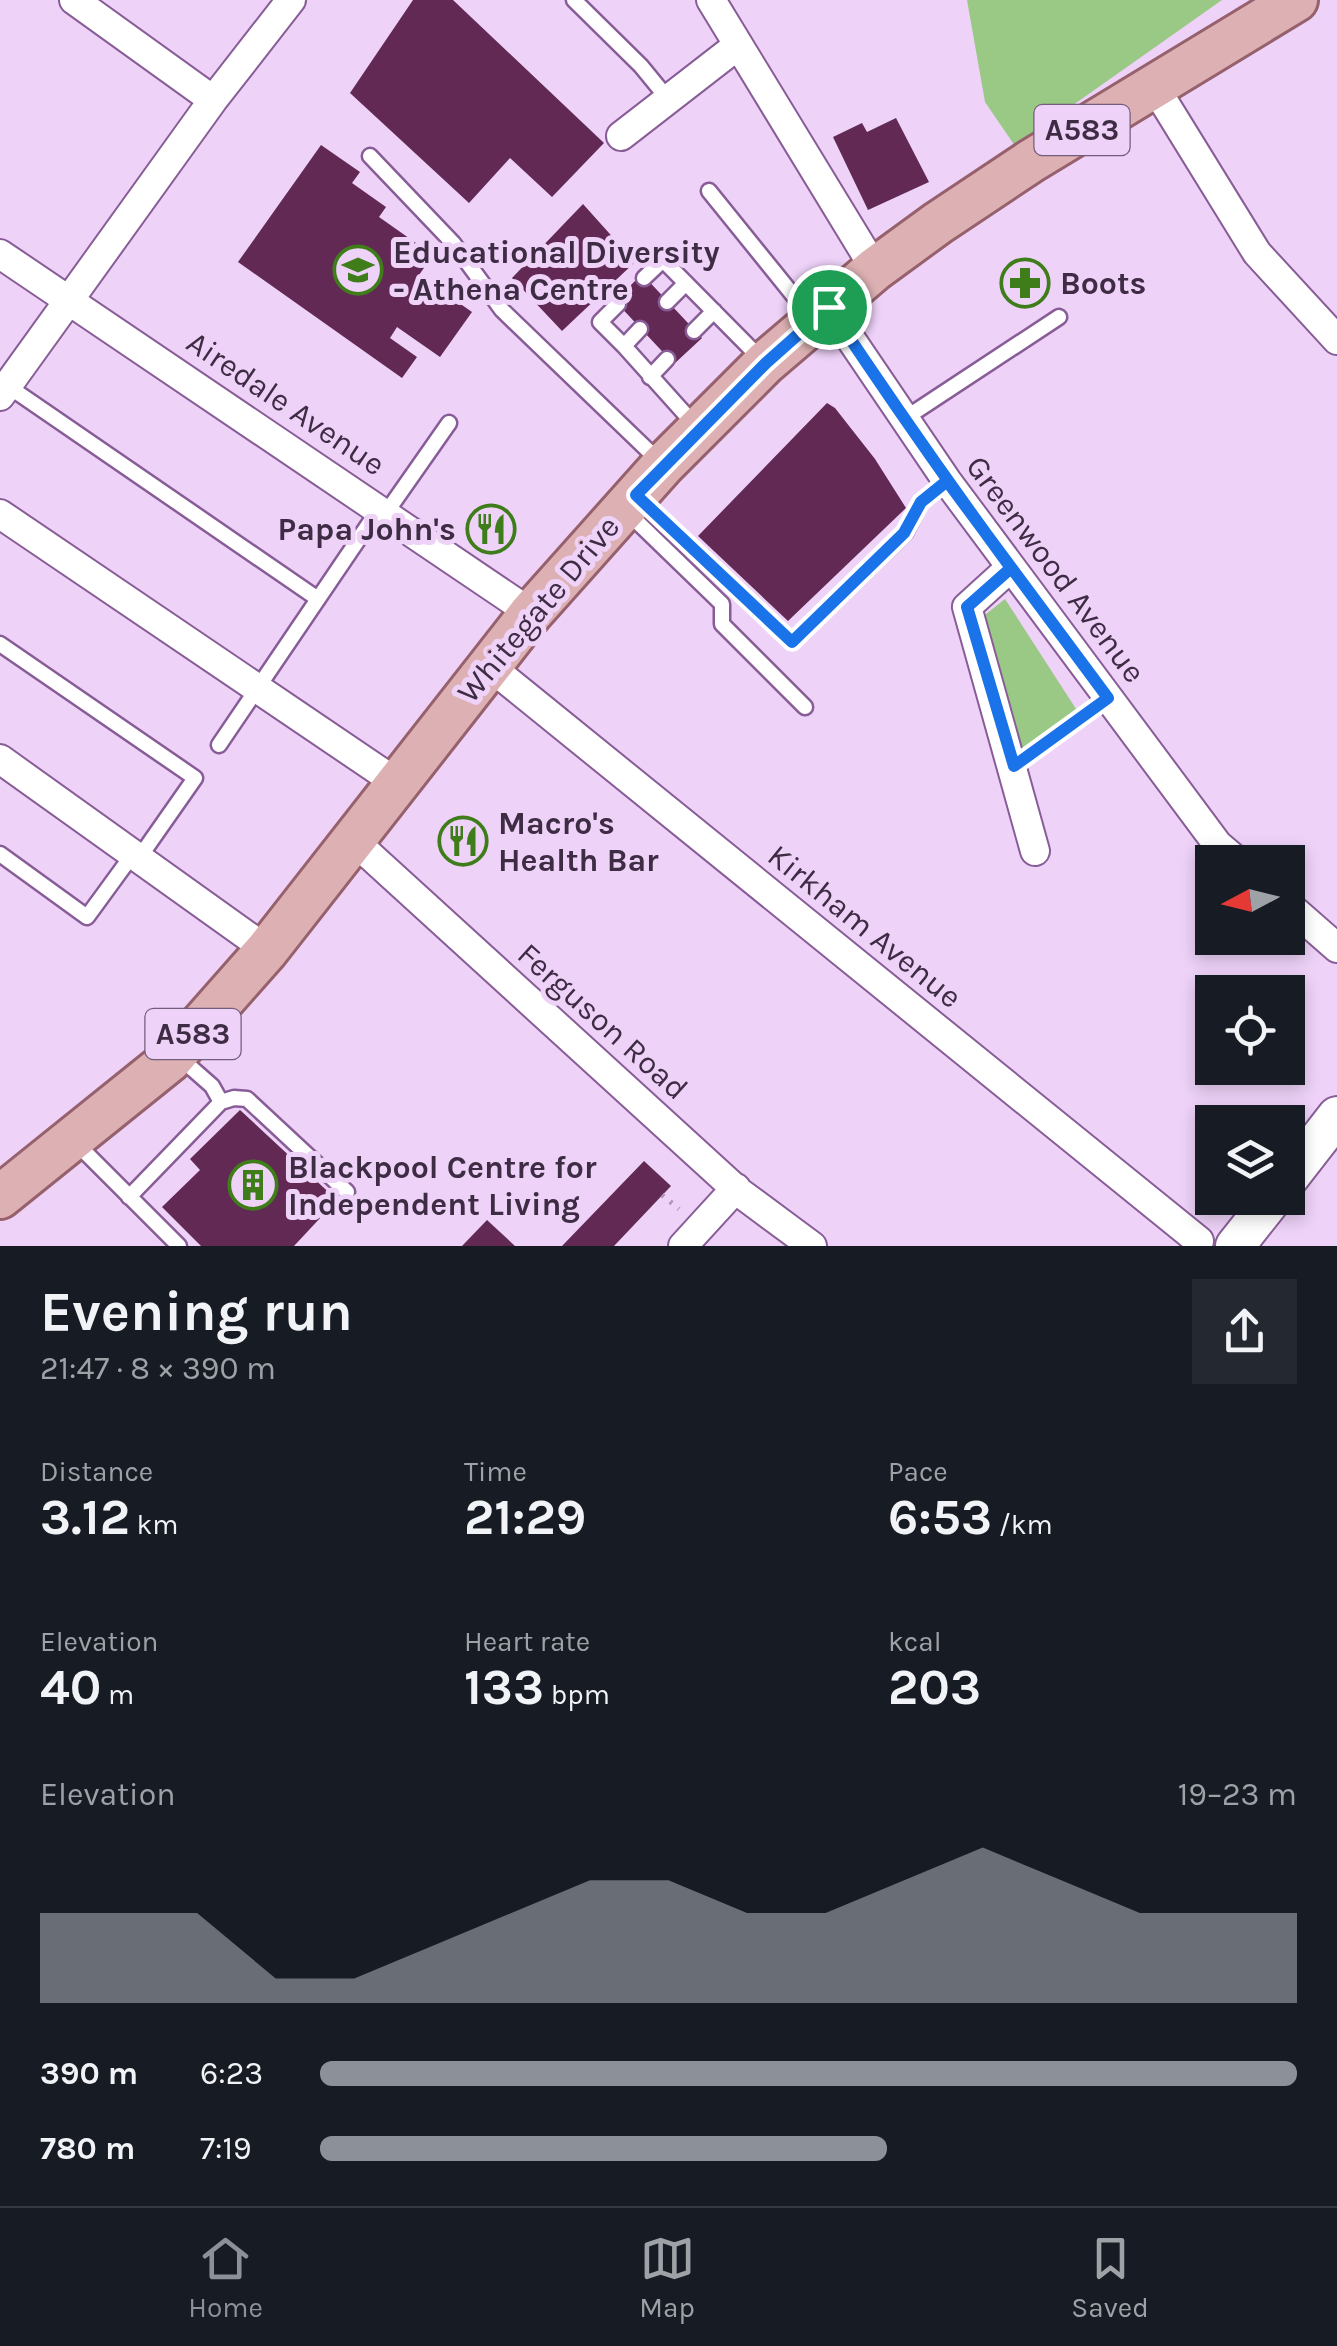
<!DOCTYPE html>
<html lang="en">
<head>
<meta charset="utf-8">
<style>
  body { margin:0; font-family:Karla,sans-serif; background:#242831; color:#f1f3f6; height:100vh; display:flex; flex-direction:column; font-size:38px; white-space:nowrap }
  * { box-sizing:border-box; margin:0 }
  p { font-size:32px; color:#9ea1a6 }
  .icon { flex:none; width:55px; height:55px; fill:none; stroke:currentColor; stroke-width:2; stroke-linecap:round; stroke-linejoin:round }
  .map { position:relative; height:1246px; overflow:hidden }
  .side { display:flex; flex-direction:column; background:#171b24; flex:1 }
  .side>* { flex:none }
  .needle { width:65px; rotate:263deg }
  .buttons { position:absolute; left:1195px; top:845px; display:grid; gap:20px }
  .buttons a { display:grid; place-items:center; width:110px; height:110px; border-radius:0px; background:#171b24; box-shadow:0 5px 15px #0003; font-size:50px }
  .pin { position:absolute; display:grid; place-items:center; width:85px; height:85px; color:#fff; margin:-42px; border:5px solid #fff; border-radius:50%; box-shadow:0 2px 10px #0007 }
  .round { display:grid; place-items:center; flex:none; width:105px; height:105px; border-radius:0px; background:#242831 }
  .summary { display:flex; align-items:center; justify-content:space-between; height:170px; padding:0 40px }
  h1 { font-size:55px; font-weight:700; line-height:75px }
  .figures { display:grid; grid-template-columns:repeat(3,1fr); gap:15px; height:170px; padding:10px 40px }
  .figures div { display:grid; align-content:center }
  .figures b { font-size:50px; font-weight:700 }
  .figures small { font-size:28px; font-weight:400 }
  .figures p { font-size:28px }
  .chart { height:280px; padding:20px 40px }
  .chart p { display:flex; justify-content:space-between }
  .chart svg { width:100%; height:180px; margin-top:10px; fill:#8c9099; opacity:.7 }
  ul { padding:0 40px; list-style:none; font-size:32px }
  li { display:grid; grid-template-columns:160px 120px 1fr; align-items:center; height:75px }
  li i { height:25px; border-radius:12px; background:#8c9099 }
  .tabs { display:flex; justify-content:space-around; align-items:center; height:140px; border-top:2px solid #363941; background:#171b24; font-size:28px; color:#9ea1a6 }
  .tabs a { display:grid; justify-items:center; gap:5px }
  .tabs .selected { color:#8c9099 }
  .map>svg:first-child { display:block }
  .green { fill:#99c985 }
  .building { fill:#612954 }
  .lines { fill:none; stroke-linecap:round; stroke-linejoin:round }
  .lane-casing { stroke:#885d97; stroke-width:19 }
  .street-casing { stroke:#885d97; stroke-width:32 }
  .secondary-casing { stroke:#885d97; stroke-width:42 }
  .primary-casing { stroke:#96616c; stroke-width:48 }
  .path { stroke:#af96b7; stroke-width:5; stroke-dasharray:2.5 8; stroke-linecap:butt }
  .lane { stroke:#fff; stroke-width:14 }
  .street { stroke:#fff; stroke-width:28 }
  .secondary { stroke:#fff; stroke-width:38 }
  .primary { stroke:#ddb1b3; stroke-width:42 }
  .route-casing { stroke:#fff; stroke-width:20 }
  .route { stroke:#1a73e8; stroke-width:12 }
  .labels { text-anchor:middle; stroke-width:10; stroke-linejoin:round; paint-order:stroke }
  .shield { fill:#eed2f8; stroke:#735e7b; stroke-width:2.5 }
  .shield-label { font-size:30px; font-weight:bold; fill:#3e2c45 }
  .poi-label { font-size:32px; font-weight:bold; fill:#3e2c45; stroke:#eed2f8; text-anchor:start }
  .street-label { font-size:32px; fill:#3e2c45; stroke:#eed2f8 }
</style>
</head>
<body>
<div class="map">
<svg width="1337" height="1246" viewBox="0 0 1337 1246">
  <rect width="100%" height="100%" fill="#eed2f8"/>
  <path class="green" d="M967,0H1222L1015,146L985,102Z
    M1005,599L1078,712L1017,752L981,618Z"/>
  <path class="building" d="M413,0H453L604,143L552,197L510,158L469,203L350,93Z
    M896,118L929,182L868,210L833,137L862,123L867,132Z
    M321,145L360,172L352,183L386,207L379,217L433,255L419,275L472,312L440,357L397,327L390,338L417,357L402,378L238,262Z
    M583,204L635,262L562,331L512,278Z
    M642,274L702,338L674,364L615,301Z
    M827,403L835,408L875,459L906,508L788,621L698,536Z
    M240,1110L337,1200L294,1246H201L162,1207L200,1170L190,1159Z
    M644,1161L671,1186L614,1246H562Z
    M487,1220L515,1246H462Z"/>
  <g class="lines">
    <g class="lane-casing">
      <path id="lane" d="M574,0L641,66L668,99
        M370,156L453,243L502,310L659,461
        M709,191L810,316
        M644,278L663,260L761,359
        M667,302L686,283
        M618,304L600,322L624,346
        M640,329L624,346L694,424
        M694,331L714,311
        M650,377L667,359
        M5,384L318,599
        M904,419L1059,317
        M640,499L792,642L905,533L921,502L947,481
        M627,512L722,604V624L805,707
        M386,513L449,423
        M0,644L195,778L139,858
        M219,745L379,509
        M0,854L87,917L133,854
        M221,1102L234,1098L247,1099L347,1192
        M74,1141L179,1246
        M129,1197L221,1102L212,1086L179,1057"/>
    </g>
    <g class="street-casing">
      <path id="street" d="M74,0L213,100
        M711,0L875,269
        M1154,86L1257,253L1337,340
        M621,136L737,46
        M0,254L531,613
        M829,307L947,481L1218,845L1238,862
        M0,396L213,100L291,0
        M0,514L397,783
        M1011,567L967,607L1035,851
        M488,665L1199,1241
        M0,759L267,950
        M353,840L739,1192L812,1246
        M1288,905L1337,948
        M683,1246L736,1188"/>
    </g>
    <g class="secondary-casing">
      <path id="secondary" d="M1288,1179L1337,1116
        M1235,1246L1273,1198"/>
    </g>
    <g class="primary-casing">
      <path id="primary" d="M0,1197L169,1061L267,950L531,613L663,465L765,363L875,269L938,223L1031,161L1296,0"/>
    </g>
    <path class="path" d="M1036,750L1088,713
      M662,1195L679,1209"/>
    <use href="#lane" class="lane"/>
    <use href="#street" class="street"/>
    <use href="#secondary" class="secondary"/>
    <use href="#primary" class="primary"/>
  </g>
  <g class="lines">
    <g class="route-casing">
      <path id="route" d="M829,307L766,363L636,495L792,642L904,533L921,502L947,481L1108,698L1014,766L967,607L1011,568C948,482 888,396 829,307"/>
    </g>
    <use href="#route" class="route"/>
  </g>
  <defs>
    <g id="school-ring" transform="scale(2.5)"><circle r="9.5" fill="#eed2f8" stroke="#3f7d1b" stroke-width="1.5"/><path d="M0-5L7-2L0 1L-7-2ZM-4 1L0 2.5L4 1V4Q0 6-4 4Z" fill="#3f7d1b"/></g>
    <g id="pharmacy-ring" transform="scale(2.5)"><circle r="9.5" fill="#eed2f8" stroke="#3f7d1b" stroke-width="1.5"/><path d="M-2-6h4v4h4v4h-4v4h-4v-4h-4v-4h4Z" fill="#3f7d1b"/></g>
    <g id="restaurant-ring" transform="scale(2.5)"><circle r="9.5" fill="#eed2f8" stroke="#3f7d1b" stroke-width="1.5"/><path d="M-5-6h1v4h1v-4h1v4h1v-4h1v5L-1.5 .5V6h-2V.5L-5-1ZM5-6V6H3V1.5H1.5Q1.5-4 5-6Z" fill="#3f7d1b"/></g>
    <g id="building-ring" transform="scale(2.5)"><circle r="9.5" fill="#eed2f8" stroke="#3f7d1b" stroke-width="1.5"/><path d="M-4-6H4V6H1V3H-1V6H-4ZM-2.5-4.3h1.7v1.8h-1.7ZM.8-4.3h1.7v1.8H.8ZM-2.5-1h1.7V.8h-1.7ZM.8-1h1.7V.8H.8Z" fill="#3f7d1b"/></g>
  </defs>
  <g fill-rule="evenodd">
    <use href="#school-ring" x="358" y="270"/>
    <use href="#pharmacy-ring" x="1025" y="283"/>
    <use href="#restaurant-ring" x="491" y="529"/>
    <use href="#restaurant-ring" x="463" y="841"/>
    <use href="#building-ring" x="253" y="1185"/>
  </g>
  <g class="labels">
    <g class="shield">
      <rect x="1034.5" y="105" width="95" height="50" rx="8"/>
      <rect x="145.5" y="1009" width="95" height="50" rx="8"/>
    </g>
    <g class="shield-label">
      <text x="1082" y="140">A583</text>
      <text x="193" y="1044">A583</text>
    </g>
    <g class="poi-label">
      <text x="393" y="263">Educational Diversity<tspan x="393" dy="37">- Athena Centre</tspan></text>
      <text x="1060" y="294">Boots</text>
      <text x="456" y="540" text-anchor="end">Papa John's</text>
      <text x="498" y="834">Macro's<tspan x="498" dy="37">Health Bar</tspan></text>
      <text x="288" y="1178">Blackpool Centre for<tspan x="288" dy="37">Independent Living</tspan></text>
    </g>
    <g class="street-label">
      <text transform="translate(286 403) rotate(34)" y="11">Airedale Avenue</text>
      <text transform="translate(1056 569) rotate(53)" y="11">Greenwood Avenue</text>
      <text transform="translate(538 609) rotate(-50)" y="11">Whitegate Drive</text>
      <text transform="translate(865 926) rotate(39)" y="11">Kirkham Avenue</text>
      <text transform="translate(603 1021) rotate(42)" y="11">Ferguson Road</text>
    </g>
  </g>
</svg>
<div class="buttons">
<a><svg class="needle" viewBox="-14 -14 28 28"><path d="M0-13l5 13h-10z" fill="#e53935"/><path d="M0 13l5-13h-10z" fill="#9ea1a6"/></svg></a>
<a><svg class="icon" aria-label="locate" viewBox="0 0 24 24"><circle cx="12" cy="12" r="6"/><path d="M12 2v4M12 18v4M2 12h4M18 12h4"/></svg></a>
<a><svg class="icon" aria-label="layers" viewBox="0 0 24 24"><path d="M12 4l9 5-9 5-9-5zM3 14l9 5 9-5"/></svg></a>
</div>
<div class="pin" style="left:829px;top:307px;background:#1e9e55"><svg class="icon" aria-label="arrive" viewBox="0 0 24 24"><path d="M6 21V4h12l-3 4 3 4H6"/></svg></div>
</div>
<section class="side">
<div class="summary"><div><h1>Evening run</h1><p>21:47 · 8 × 390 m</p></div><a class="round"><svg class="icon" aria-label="share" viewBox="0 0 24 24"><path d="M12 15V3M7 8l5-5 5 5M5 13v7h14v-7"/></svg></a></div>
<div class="figures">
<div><p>Distance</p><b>3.12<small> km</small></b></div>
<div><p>Time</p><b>21:29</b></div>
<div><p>Pace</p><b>6:53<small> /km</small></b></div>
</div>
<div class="figures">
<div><p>Elevation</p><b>40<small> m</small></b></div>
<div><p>Heart rate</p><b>133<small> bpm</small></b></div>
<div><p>kcal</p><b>203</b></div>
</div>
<div class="chart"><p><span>Elevation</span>19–23 m</p>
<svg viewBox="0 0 160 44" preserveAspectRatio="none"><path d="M0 44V22L10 22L20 22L30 38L40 38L50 30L60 22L70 14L80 14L90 22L100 22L110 14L120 6L130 14L140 22L150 22L160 22V44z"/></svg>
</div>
<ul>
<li><b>390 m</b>6:23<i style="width:100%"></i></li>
<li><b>780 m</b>7:19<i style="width:58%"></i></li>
</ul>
</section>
<nav class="tabs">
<a class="selected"><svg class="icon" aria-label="home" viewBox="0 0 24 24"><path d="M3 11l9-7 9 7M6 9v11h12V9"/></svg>Home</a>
<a><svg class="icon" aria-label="map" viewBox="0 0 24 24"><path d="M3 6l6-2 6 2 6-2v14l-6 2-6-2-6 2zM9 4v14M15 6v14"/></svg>Map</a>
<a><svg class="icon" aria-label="saved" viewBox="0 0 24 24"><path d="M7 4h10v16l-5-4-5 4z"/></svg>Saved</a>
</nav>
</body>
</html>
